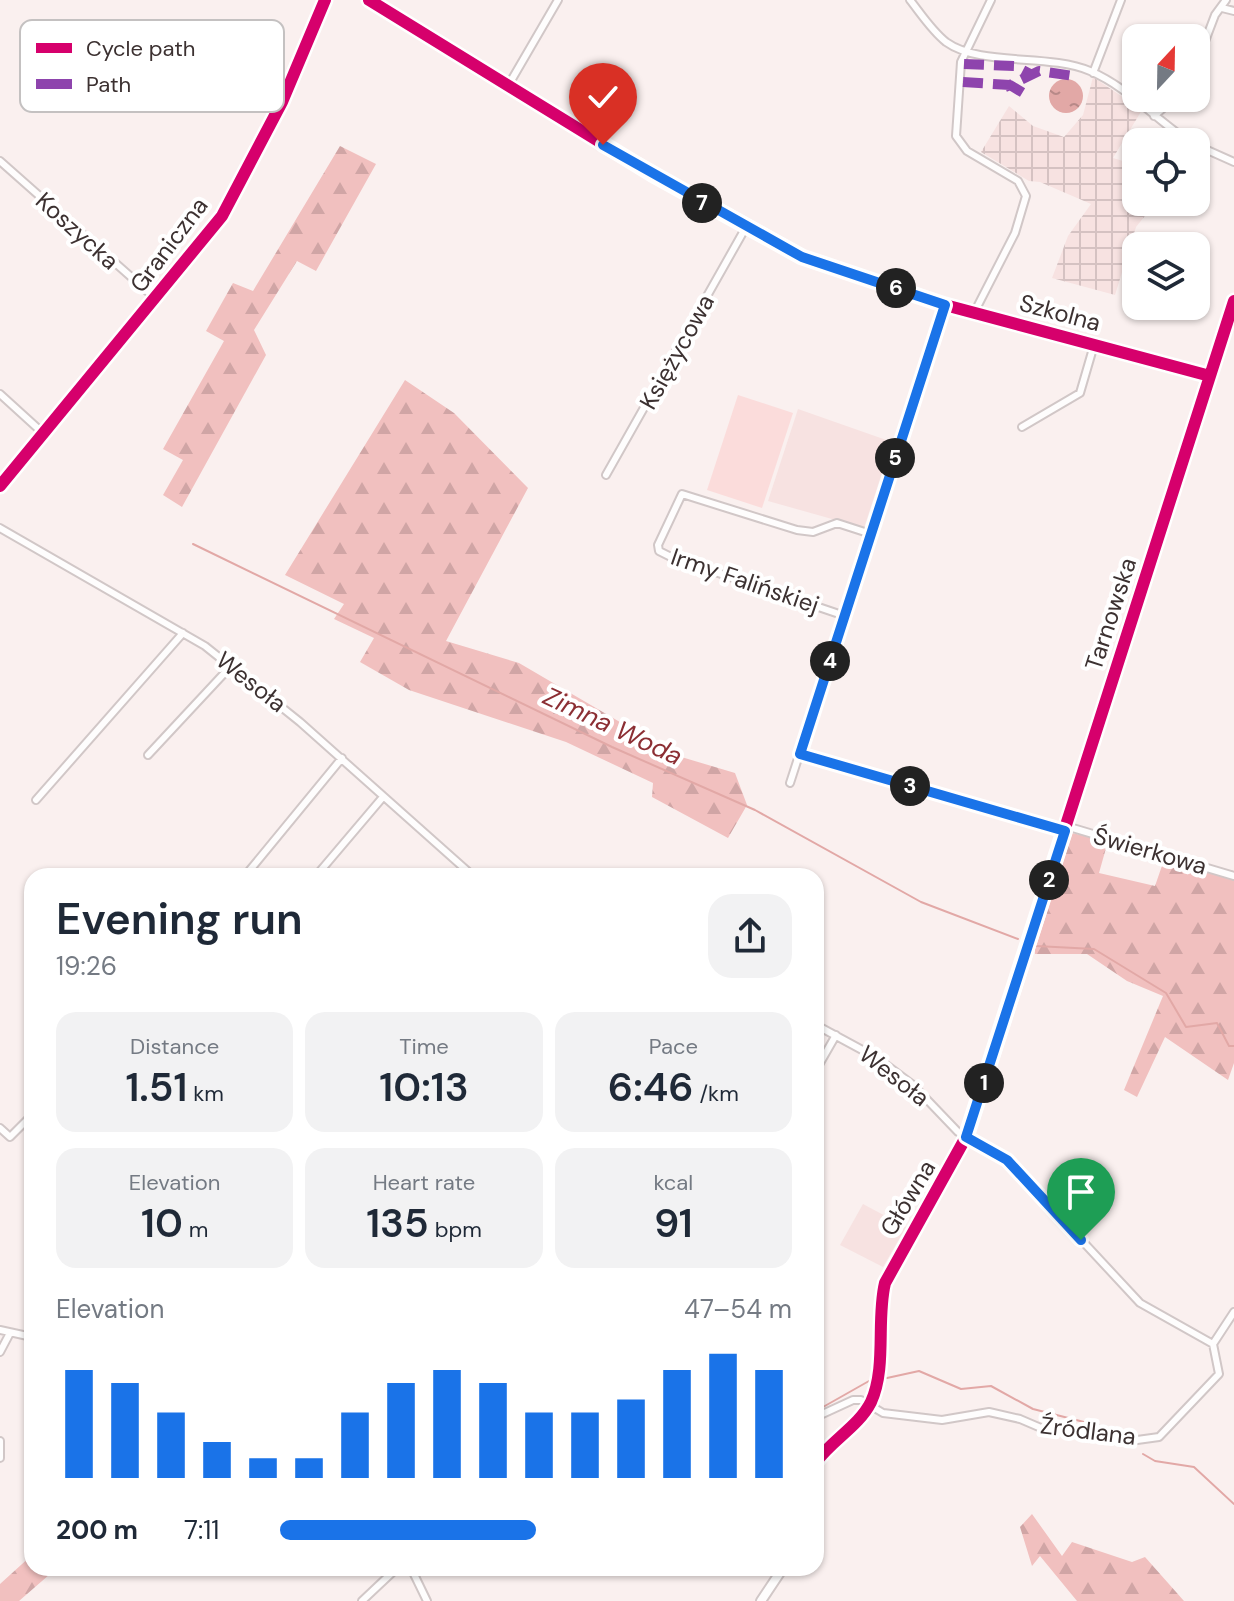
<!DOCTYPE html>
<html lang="en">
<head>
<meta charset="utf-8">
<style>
  body { margin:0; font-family:"DM Sans",sans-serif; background:#f2f2f3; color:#1f2937; height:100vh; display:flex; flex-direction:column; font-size:30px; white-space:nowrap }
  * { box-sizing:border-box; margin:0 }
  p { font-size:26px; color:#747a83 }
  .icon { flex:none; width:44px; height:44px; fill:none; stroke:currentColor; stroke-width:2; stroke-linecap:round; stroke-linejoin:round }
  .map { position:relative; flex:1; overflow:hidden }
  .details { position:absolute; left:24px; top:868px; width:800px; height:708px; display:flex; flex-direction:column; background:#fff; border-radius:24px; box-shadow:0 2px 6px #0004 }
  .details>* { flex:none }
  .needle { width:52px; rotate:22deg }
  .buttons { position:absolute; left:1122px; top:24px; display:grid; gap:16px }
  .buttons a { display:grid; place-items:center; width:88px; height:88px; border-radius:16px; background:#fff; box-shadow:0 2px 6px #0004; font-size:40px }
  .pin { position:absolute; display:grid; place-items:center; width:68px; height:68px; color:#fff; margin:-82px -34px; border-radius:50% 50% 50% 0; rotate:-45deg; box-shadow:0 0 8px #0007 }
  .pin .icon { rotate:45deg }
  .km { position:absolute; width:40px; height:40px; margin:-20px; border-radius:50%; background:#222; color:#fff; font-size:22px; line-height:40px; text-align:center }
  .round { display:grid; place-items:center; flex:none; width:84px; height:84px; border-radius:24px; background:#f2f2f3 }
  .head { display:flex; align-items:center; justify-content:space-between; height:136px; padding:0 32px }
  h1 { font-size:44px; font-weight:600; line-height:60px }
  .stats { display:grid; grid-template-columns:repeat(3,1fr); gap:12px; height:136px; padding:8px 32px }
  .stats div { display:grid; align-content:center; border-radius:20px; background:#f2f2f3; text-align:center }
  .stats b { font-size:40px; font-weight:600 }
  .stats small { font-size:22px; font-weight:400 }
  .stats p { font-size:22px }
  .chart { height:224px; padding:16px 32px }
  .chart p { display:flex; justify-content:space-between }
  .chart svg { width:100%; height:144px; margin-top:8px; stroke:#1a73e8; stroke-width:6 }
  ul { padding:0 32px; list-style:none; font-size:26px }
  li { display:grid; grid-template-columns:128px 96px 1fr; align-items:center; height:60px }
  li i { height:20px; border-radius:10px; background:#1a73e8 }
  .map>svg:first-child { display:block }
  .built { fill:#f7e2e1 }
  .industrial { fill:url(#industrial-grid) }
  .forest { fill:url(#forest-firs) }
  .pitch { fill:#fbdcdb }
  .water { fill:url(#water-ripples) }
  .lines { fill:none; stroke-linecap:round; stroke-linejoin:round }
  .stream { stroke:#e2a8a6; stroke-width:2 }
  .minor-casing { stroke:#d1c7c7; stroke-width:10 }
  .tertiary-casing { stroke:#d1c7c7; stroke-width:12 }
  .minor { stroke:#fefdfd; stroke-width:6 }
  .tertiary { stroke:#fefdfd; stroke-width:8 }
  .quiet { stroke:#8e44ad; stroke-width:10; stroke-dasharray:20 10; stroke-linecap:butt }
  .cycleway-casing { stroke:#fff; stroke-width:17 }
  .cycleway { stroke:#d6006c; stroke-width:12 }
  .route-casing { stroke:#fff; stroke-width:16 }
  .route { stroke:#1a73e8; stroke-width:10 }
  .labels { text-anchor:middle; stroke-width:8; stroke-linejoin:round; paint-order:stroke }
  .street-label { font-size:24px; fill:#3c3131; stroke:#fff }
  .water-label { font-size:26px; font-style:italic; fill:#8c2f34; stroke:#fff }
  .key { fill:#fff; stroke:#c4c1c1; stroke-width:2 }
  .key-label { font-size:22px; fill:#3c3131 }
</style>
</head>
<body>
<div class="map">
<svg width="1234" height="1601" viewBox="0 0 1234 1601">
  <defs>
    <pattern id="industrial-grid" width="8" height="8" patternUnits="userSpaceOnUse" patternTransform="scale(2)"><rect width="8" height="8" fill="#f7e2e1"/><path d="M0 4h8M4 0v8" fill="none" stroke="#d5c2c2"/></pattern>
    <pattern id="forest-firs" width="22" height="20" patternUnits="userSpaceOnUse" patternTransform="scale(2)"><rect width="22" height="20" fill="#f1c0bf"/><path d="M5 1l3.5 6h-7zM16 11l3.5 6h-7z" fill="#d0a5a5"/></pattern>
    <pattern id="water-ripples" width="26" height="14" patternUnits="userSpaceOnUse" patternTransform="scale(2)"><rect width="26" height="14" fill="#e2a8a6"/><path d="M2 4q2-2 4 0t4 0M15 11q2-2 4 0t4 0" fill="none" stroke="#b88988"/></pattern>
  </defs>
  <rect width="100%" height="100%" fill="#faf0ef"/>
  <path class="built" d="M798,409L892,442L864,528L768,501Z
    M863,1204L906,1227L883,1267L840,1245Z"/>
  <path class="industrial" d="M1093,77L1142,110L1113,158L1136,165V202H1156L1136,227L1115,295L1052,278L1068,236L1091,204L1040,182L1029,181L981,152L1009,106L1033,126L1064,137L1083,115Z"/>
  <path class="forest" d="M340,146L376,164L316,271L297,261L254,330L266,355L182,507L163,495L183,460L163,449L224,341L206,331L233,283L253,291Z
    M405,380L454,413L528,488L446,641L519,663L678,756L735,773L747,805L728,838L652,797L653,783L566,742L409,690L360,662L374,638L334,619L344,604L285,575Z
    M1072,833L1108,841L1099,873L1155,886L1165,857L1234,871V1063L1228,1080L1165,1037L1137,1097L1124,1090L1163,996L1127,981L1087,954H1035V941Z
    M1032,1514L1062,1556L1072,1542L1132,1562L1145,1557L1184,1601H1077L1040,1556L1032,1566L1020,1527Z
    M32,1555V1568H57L19,1601H0V1584Z"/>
  <path class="pitch" d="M738,395L793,413L762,508L707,490Z"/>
  <path class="water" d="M1049 96a17 17 0 1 1 34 0a17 17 0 1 1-34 0Z"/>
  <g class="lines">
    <path class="stream" d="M193,544L612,747L755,810L921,902L1018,939
      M1036,946L1094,949L1166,993L1186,1027L1217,1023L1229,1046H1234
      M30,1347H32
      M887,1378L919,1371L961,1389L991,1386L1033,1409L1135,1435
      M816,1411L869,1381
      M1143,1454L1155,1461L1194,1467L1234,1504"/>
    <g class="minor-casing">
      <path id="minor" d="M369,0L652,174L802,257L945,305L1210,376
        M910,0C921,14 932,31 946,42C981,67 1048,53 1090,71C1128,87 1156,120 1190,142
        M1222,8L1234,11
        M1196,65L1215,15L1226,0
        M1093,73L1121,0
        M508,86L558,0
        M1154,116L1175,98
        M1196,145L1234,162
        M0,161L156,299
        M974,313L1015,233L1026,196L1018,181L967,151L956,136L961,62L991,0
        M0,394L44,434
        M1022,427L1080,393L1094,345
        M606,475L746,227
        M0,486L222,216L282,102L325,0
        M0,528L205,646L300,722L473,876
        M845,616L671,557L659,551L658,545L682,494L797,530L813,532L837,523L871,534
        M800,754L1065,831
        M148,755L231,666
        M790,783L945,305
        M36,800L183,633
        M1066,826L1234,876
        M245,876L342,758
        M316,876L383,797
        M816,1025L877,1058L913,1085L958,1132L1007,1160L1140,1303L1213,1344
        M816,1070L836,1035
        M0,1128L10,1137L32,1115
        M0,1330L32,1337
        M1213,1344L1234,1312
        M0,1352L10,1333
        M816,1417L853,1400H861L883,1413L942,1420L989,1412L1020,1419L1048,1431L1097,1429L1130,1441L1159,1437L1219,1374L1213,1344
        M0,1441V1458
        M411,1568L427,1601
        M362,1601L397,1568"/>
    </g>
    <g class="tertiary-casing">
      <path id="tertiary" d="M816,1462C832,1440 859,1426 871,1402C887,1367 876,1320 885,1283L966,1137L1234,301
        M761,1601L783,1568"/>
    </g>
    <use href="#minor" class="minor"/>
    <use href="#tertiary" class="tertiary"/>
    <path class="quiet" d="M964,64L1015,66L1030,74
      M963,82L1010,85L1039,71L1074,76
      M1005,87L1010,85L1030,97"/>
    <g class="cycleway-casing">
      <path id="cycleway" d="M369,0L652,174L802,257L945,305L1210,376
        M0,486L222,216L282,102L325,0
        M816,1462C832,1440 859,1426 871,1402C887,1367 876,1320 885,1283L966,1137L1234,301"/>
    </g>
    <use href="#cycleway" class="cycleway"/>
  </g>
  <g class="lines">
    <g class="route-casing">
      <path id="route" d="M603,145L802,257L945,305L800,754L1065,831L966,1137L1007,1160L1081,1240"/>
    </g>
    <use href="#route" class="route"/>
  </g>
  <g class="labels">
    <g class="street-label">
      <text transform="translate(77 231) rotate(42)" y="8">Koszycka</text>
      <text transform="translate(169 245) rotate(-53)" y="8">Graniczna</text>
      <text transform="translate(1060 313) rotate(15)" y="8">Szkolna</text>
      <text transform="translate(677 352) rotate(-61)" y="8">Księżycowa</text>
      <text transform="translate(745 581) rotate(19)" y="8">Irmy Falińskiej</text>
      <text transform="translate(1111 614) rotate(-72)" y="8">Tarnowska</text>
      <text transform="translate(251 682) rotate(38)" y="8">Wesoła</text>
      <text transform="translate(1150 851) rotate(16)" y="8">Świerkowa</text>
      <text transform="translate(894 1076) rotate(38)" y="8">Wesoła</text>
      <text transform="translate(908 1198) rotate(-59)" y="8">Główna</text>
      <text transform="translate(1088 1431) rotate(7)" y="8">Źródlana</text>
    </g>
    <g class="water-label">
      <text transform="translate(613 726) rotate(25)" y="9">Zimna Woda</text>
    </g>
  </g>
  <rect x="20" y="20" width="264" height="92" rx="12" class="key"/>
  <rect x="36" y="43" width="36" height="10" fill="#d6006c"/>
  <rect x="36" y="79" width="36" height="10" fill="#8e44ad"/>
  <g class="key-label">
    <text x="86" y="56">Cycle path</text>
    <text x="86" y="92">Path</text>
  </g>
</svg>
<div class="buttons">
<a><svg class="needle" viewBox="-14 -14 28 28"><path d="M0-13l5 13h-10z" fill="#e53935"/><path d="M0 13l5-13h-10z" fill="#747a83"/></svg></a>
<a><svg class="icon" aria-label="locate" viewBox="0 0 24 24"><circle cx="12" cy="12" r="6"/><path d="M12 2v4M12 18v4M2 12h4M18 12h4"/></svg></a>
<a><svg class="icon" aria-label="layers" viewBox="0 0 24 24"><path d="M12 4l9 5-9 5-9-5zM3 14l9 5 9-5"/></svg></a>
</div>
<div class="pin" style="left:1081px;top:1240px;background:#1e9e55"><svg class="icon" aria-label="arrive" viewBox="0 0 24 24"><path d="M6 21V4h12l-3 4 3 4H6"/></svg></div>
<div class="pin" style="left:603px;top:145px;background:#d93025"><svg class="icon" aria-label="check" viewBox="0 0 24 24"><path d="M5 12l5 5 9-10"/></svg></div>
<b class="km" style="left:984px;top:1083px">1</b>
<b class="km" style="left:1049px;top:880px">2</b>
<b class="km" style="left:910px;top:786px">3</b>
<b class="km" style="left:830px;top:661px">4</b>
<b class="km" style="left:895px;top:458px">5</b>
<b class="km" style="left:896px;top:288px">6</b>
<b class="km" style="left:702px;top:203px">7</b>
<section class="details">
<div class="head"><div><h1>Evening run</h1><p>19:26</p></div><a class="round"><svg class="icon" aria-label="share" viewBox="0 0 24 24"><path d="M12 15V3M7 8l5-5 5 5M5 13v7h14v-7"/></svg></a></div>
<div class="stats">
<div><p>Distance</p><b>1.51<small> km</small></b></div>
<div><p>Time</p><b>10:13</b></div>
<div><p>Pace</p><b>6:46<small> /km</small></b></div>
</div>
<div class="stats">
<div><p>Elevation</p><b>10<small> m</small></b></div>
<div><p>Heart rate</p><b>135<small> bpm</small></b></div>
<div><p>kcal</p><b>91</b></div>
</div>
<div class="chart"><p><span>Elevation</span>47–54 m</p>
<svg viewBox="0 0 160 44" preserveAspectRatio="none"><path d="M5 44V11M15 44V15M25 44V24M35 44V33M45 44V38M55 44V38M65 44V24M75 44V15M85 44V11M95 44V15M105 44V24M115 44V24M125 44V20M135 44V11M145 44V6M155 44V11"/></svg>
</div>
<ul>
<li><b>200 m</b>7:11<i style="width:50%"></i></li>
</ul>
</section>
</div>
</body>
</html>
